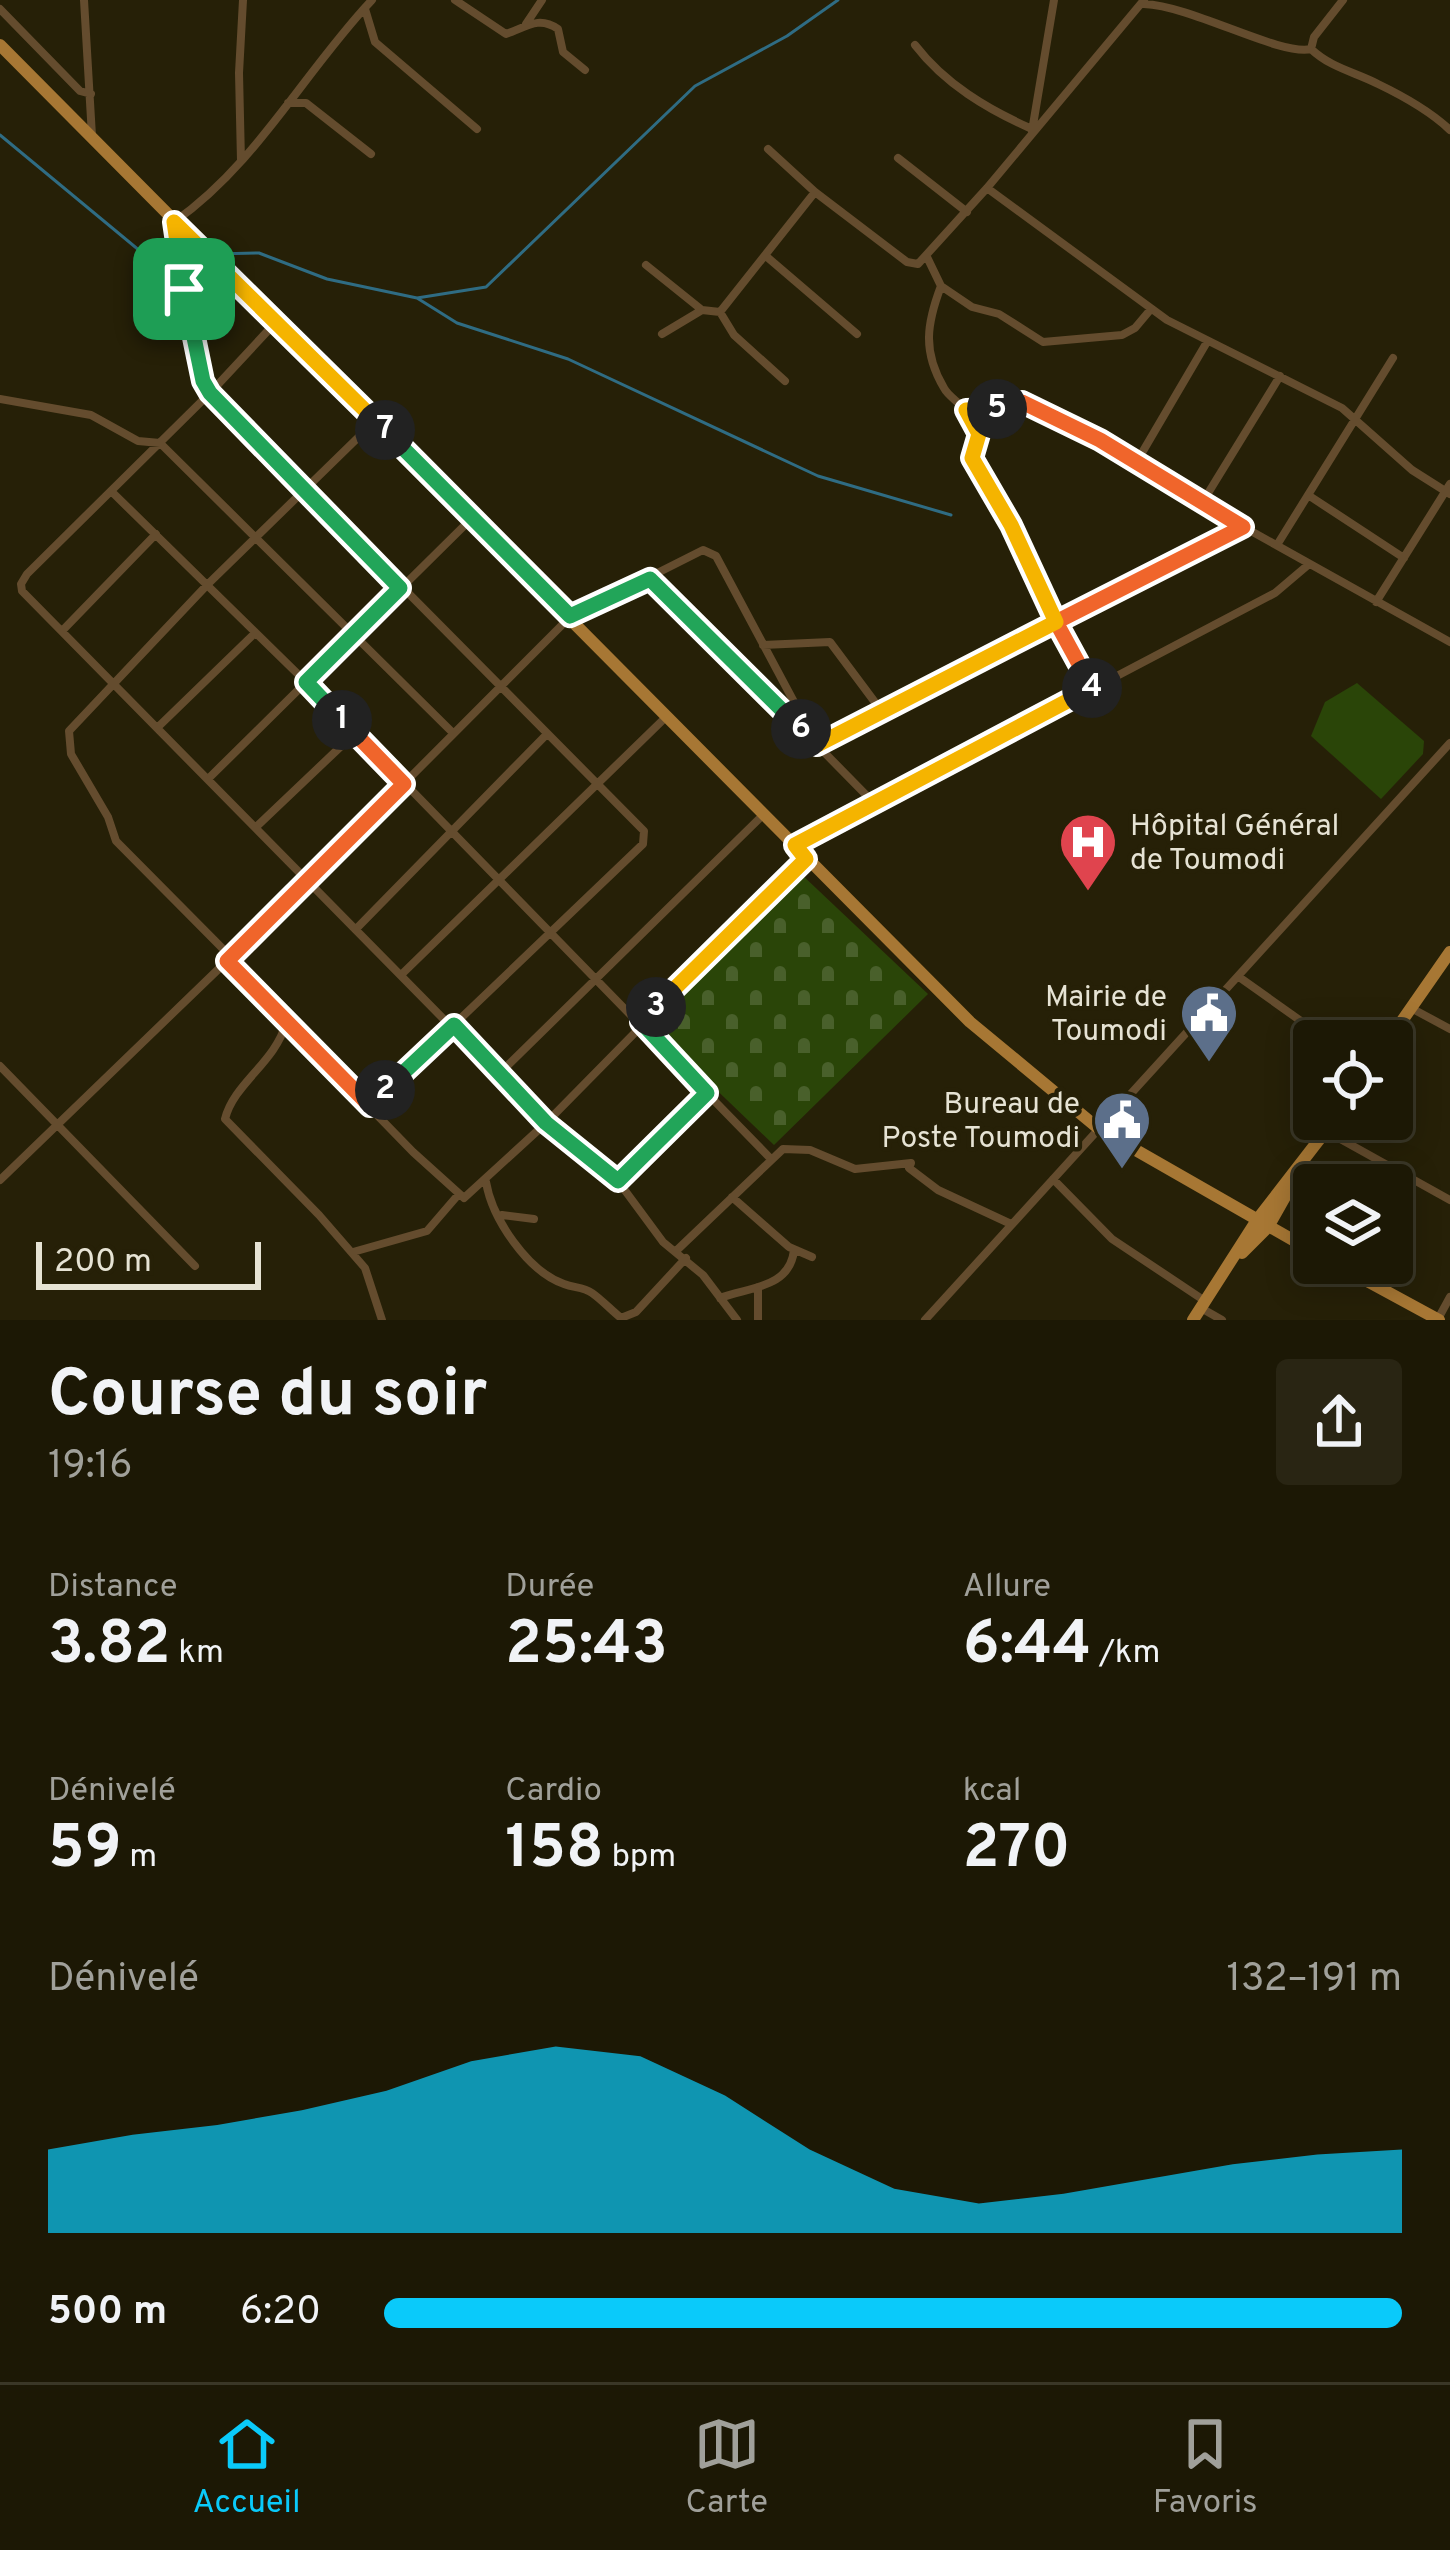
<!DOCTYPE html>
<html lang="fr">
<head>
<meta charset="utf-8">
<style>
  body { margin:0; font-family:Overpass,sans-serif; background:#292513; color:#f1f3f6; height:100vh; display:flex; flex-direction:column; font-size:45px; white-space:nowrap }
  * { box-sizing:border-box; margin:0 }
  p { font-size:39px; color:#a0a09a }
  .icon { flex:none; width:66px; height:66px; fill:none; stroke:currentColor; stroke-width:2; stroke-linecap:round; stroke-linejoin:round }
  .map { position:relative; height:1320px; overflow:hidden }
  .details { display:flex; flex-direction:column; background:#1c1805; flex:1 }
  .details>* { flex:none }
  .tools { position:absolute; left:1293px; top:1020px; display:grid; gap:24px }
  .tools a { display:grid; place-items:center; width:120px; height:120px; border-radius:12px; background:#1c1805; box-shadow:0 6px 30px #0003,0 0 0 3px #3a3727; font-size:60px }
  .scale { position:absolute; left:36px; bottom:30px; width:225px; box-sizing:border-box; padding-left:12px; border:6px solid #e6e3d4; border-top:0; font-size:33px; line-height:42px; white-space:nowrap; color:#e6e3d4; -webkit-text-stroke:9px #262007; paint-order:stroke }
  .pin { position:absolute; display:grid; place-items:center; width:102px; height:102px; color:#fff; margin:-51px; border-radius:24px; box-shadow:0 6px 18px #0006 }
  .km { position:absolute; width:60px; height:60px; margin:-30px; border-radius:50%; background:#222; color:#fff; font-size:33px; line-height:60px; text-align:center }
  .round { display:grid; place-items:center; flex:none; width:126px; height:126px; border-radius:12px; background:#292513 }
  .head { display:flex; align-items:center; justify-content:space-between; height:204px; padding:0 48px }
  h1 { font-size:66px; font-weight:700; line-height:90px }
  .stats { display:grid; grid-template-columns:repeat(3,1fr); gap:18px; height:204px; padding:12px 48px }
  .stats div { display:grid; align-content:center }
  .stats b { font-size:60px; font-weight:700 }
  .stats small { font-size:33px; font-weight:400 }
  .stats p { font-size:33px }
  .chart { height:336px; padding:24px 48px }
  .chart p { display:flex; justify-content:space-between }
  .chart svg { width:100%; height:216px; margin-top:12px; fill:#0acafa; opacity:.7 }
  ul { padding:0 48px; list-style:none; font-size:39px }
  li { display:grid; grid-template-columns:192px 144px 1fr; align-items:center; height:90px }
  li i { height:30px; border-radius:15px; background:#0acafa }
  .dock { display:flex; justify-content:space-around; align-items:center; height:168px; border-top:3px solid #3a3727; background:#1c1805; font-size:33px; color:#a0a09a }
  .dock a { display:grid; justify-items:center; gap:6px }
  .dock .on { color:#0acafa }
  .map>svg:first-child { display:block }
  .cemetery { fill:url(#cemetery-stones) }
  .pitch { fill:#2a4508 }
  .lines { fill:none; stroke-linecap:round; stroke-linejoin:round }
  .stream { stroke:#2f6c83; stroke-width:3 }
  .street { stroke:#644c2e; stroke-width:8 }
  .primary { stroke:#a77734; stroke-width:12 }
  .split-1-casing { stroke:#fff; stroke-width:24 }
  .split-2-casing { stroke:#fff; stroke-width:24 }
  .split-3-casing { stroke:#fff; stroke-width:24 }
  .split-4-casing { stroke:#fff; stroke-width:24 }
  .split-5-casing { stroke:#fff; stroke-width:24 }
  .split-6-casing { stroke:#fff; stroke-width:24 }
  .split-7-casing { stroke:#fff; stroke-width:24 }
  .split-8-casing { stroke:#fff; stroke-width:24 }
  .split-1 { stroke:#22a559; stroke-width:15 }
  .split-2 { stroke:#f0652b; stroke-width:15 }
  .split-3 { stroke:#22a559; stroke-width:15 }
  .split-4 { stroke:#f5b400; stroke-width:15 }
  .split-5 { stroke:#f0652b; stroke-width:15 }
  .split-6 { stroke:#f5b400; stroke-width:15 }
  .split-7 { stroke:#22a559; stroke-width:15 }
  .split-8 { stroke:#f5b400; stroke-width:15 }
  .labels { text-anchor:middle; stroke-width:9; stroke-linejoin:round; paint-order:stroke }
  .poi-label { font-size:30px; fill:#e6e3d4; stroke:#262007; text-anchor:end }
</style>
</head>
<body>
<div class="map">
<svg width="1450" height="1320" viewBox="0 0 1450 1320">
  <defs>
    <pattern id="cemetery-stones" width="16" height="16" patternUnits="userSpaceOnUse" patternTransform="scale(3)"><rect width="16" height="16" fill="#2a4508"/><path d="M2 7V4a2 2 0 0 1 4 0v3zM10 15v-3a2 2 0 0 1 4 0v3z" fill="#49602b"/></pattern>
  </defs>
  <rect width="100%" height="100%" fill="#262007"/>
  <path class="cemetery" d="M800,873L928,994L774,1145L653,1029Z"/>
  <path class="pitch" d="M1357,683L1424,741L1423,754L1381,799L1311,736L1325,702Z"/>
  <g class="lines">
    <path class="stream" d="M0,135L146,256L175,255
      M215,254L259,253L327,279L417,298L486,287L695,86L787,36L838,0
      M417,298L457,323L568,359L818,476L951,515"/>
    <path class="street" d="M84,0L92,136
      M455,0L506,34C525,28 538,15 558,29L563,52L585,70
      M1343,0L1314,37L1311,49C1331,68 1355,72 1378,84C1403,96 1430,111 1450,130
      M1144,4C1193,6 1279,56 1311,49
      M0,9L80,91L91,94
      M365,9L375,42L477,129
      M526,24L542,0
      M915,45C945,84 987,109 1032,129
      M288,103H306L371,154
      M1032,131L1054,0
      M768,149L815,192L907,262L918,264L987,188L1144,0
      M898,158L967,212
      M241,161L239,73L243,0
      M987,188L1167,320L1342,408L1412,470L1450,494
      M767,257L857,334
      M927,257L941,286C927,323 922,351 944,388C948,396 959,402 964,409C970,416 974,426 979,434L972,458C1013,534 1050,612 1092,688
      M646,265L702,310L720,312L815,192
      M941,286L972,307L999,314L1043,342L1122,335L1135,328L1151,309
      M720,312L734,335L785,381
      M276,322L210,393L27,574L21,584L22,591L546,1123L618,1181L663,1242L703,1275L737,1320
      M662,334L702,310
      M0,399L91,415L138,441L160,443L453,733
      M966,411L991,412L1015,401L1022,402L1099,440L1181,492L1450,642
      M1136,463L1207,342
      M111,491L306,682L770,1158
      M1308,495L1404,558
      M1202,503L1280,376
      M1277,545L1393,358
      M650,579L797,727L808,728
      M1376,602L1450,484
      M62,631L156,534
      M763,645L830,642L883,713
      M157,728L255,633
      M817,745L1241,528
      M208,779L470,520
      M256,827L355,733
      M795,845L1275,593L1308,565
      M357,928L547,734
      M231,957L116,841L108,817L71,754L69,731L207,585L374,422
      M227,961L413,1152L464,1198L546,1123L806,859
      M402,974L667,716
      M1239,977L1329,1041
      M1411,1008L1450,1029
      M286,1023C275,1063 234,1083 225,1119L319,1215L365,1268L382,1320
      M0,1066L195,1266
      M499,1074L763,815
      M369,1106L643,844L644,831L210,393L203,381L174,222C256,165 304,72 372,0
      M1326,1131L1450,1200
      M1053,1179L1112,1239L1205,1301
      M0,1180L231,957L570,617L703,550L716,556L817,745L873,802
      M618,1181L707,1093
      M486,1182C492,1218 527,1271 564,1284C574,1288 583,1287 592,1293C602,1300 611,1310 621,1318L636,1312L686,1258
      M732,1197L789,1247L812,1257
      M502,1215L534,1219
      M676,1251L783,1149L810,1150L855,1169L911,1163L909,1168L938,1190L1011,1224
      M353,1252L427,1231L458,1195
      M758,1287V1320
      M720,1298C750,1287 790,1288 794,1250
      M1201,1308L1222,1320
      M1438,1319L1450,1297
      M925,1320L1450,743"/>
    <path class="primary" d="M0,45L970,1022L1099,1129L1314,1252
      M1388,1041L1450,952
      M1242,1253L1268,1227L1290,1188
      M1334,1263L1439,1320
      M1193,1320L1257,1220L1335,1119"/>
  </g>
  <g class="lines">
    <g class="split-1-casing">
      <path id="split-1" d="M184,289L203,381L210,393L400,588L306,682L342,720"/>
    </g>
    <g class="split-2-casing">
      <path id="split-2" d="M342,720L404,784L227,961L370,1106L385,1090"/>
    </g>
    <g class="split-3-casing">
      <path id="split-3" d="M385,1090L454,1025L546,1123L618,1181L707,1093L641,1022L656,1007"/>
    </g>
    <g class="split-4-casing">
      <path id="split-4" d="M656,1007L806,859L795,845L1092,688"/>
    </g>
    <g class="split-5-casing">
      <path id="split-5" d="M997,409L1022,402L1100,440L1243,527L1056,622L1092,688"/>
    </g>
    <g class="split-6-casing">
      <path id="split-6" d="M801,729L808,728L817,745L1056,622L1011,525L972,458L979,434L966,410L997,409"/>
    </g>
    <g class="split-7-casing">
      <path id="split-7" d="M385,430L570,616L650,579L801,729"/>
    </g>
    <g class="split-8-casing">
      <path id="split-8" d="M184,289L174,222L385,430"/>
    </g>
    <use href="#split-1" class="split-1"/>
    <use href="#split-2" class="split-2"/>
    <use href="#split-3" class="split-3"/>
    <use href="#split-4" class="split-4"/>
    <use href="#split-5" class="split-5"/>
    <use href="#split-6" class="split-6"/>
    <use href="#split-7" class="split-7"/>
    <use href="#split-8" class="split-8"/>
  </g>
  <defs>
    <g id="hospital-pin" transform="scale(3)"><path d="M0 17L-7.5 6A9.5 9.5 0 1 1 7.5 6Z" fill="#e0444e" stroke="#262007"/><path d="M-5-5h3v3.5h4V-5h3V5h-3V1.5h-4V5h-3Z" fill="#fff"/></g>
    <g id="civic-pin" transform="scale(3)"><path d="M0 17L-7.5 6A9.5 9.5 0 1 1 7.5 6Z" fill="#5c6f8a" stroke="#262007"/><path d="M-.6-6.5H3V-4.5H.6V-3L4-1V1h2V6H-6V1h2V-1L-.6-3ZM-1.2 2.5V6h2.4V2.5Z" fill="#fff"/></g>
  </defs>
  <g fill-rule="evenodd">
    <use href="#hospital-pin" x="1088" y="842"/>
    <use href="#civic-pin" x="1209" y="1013"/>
    <use href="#civic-pin" x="1122" y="1120"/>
  </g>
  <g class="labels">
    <g class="poi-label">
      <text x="1130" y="835" text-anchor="start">Hôpital Général<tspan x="1130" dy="34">de Toumodi</tspan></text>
      <text x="1167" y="1006">Mairie de<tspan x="1167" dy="34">Toumodi</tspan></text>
      <text x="1080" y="1113">Bureau de<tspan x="1080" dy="34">Poste Toumodi</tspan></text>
    </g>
  </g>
</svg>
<div class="tools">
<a><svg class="icon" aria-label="locate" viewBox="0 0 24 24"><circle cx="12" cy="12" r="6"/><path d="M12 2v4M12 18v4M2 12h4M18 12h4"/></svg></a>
<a><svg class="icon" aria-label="layers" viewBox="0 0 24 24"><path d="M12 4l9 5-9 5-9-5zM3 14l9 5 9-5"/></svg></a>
</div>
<div class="scale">200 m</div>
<div class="pin" style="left:184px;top:289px;background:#1e9e55"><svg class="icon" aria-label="arrive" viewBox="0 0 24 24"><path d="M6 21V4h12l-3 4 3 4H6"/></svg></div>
<b class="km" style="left:342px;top:720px">1</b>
<b class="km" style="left:385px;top:1090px">2</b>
<b class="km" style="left:656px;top:1007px">3</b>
<b class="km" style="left:1092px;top:688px">4</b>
<b class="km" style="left:997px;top:409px">5</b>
<b class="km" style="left:801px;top:729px">6</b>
<b class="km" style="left:385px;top:430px">7</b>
</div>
<section class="details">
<div class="head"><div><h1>Course du soir</h1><p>19:16</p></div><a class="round"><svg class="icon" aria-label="share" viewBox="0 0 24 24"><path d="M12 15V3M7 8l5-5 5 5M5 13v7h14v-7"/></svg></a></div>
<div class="stats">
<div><p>Distance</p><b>3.82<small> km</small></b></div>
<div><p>Durée</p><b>25:43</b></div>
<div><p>Allure</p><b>6:44<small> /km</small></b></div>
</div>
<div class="stats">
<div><p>Dénivelé</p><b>59<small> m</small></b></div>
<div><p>Cardio</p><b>158<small> bpm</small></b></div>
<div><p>kcal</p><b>270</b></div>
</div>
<div class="chart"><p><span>Dénivelé</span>132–191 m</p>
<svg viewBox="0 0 160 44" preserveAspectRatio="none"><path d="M0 44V27L10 24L20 22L30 19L40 15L50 9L60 6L70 8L80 16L90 27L100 35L110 38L120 36L130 33L140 30L150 28L160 27V44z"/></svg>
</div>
<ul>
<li><b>500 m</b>6:20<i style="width:100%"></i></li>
</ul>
</section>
<nav class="dock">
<a class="on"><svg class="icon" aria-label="home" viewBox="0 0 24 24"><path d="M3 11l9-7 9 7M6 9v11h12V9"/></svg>Accueil</a>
<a><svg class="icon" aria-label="map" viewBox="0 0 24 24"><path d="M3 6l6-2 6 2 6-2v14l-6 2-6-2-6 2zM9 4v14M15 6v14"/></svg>Carte</a>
<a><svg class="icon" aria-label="saved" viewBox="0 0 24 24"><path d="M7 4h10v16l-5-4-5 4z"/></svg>Favoris</a>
</nav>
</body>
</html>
